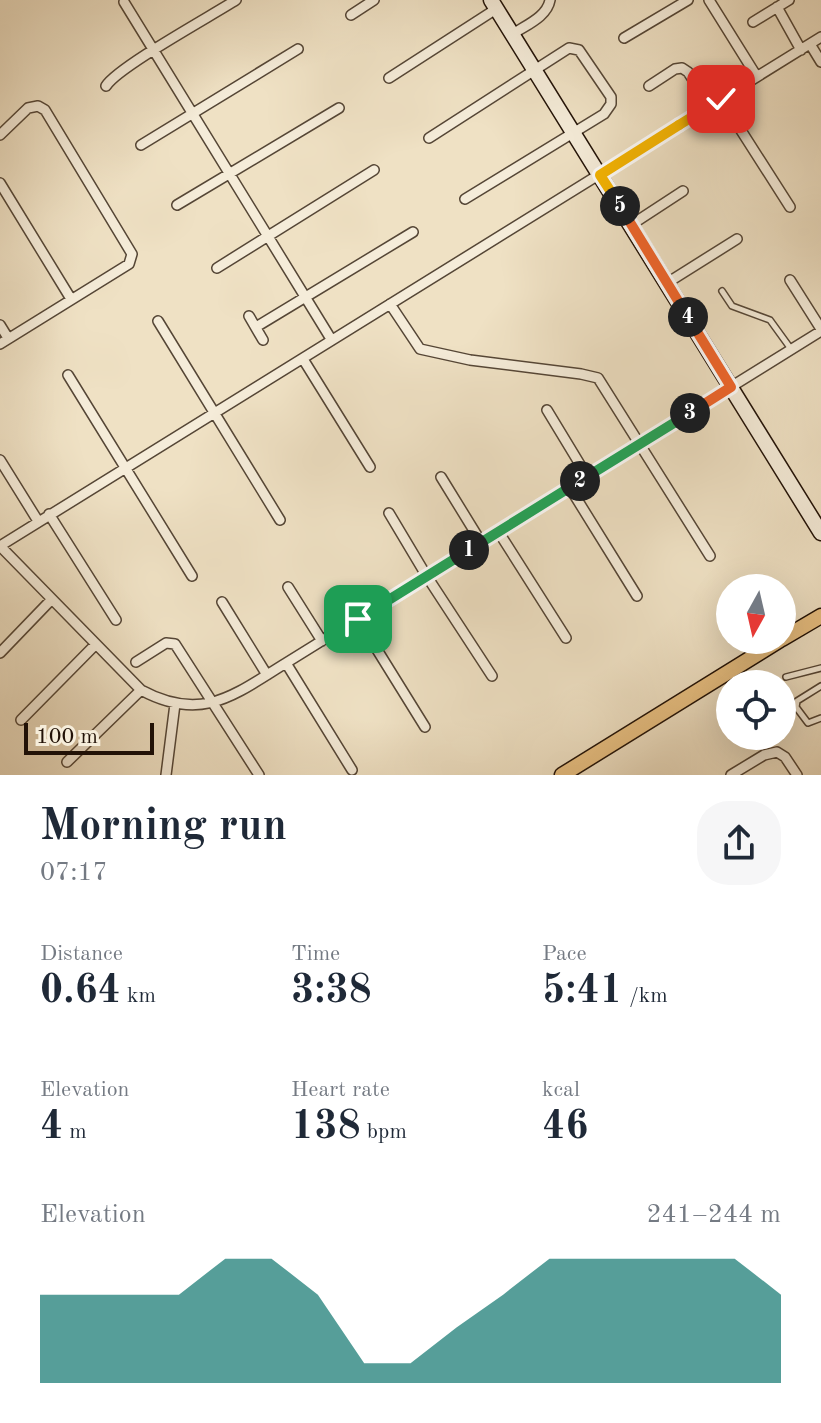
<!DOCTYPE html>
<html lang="en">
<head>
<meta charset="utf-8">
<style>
  body { margin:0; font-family:"Old Standard TT",serif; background:#f6f6f7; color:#1f2937; height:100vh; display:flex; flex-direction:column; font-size:30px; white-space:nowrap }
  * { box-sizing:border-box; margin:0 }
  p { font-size:26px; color:#747a83 }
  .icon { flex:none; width:44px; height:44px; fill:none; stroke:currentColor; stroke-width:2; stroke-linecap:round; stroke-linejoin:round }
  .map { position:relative; height:775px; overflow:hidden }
  .panel { display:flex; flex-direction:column; background:#fff; flex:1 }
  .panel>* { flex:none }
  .needle { width:52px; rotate:188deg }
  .buttons { position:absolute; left:716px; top:574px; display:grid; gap:16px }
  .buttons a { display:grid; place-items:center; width:80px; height:80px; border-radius:50%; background:#fff; box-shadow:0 8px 32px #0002; font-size:40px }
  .scale { position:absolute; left:24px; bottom:20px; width:130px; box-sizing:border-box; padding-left:8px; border:4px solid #221207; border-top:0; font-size:22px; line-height:28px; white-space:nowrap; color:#221207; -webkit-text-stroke:6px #f5ecd9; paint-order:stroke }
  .pin { position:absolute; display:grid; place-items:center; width:68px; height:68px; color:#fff; margin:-34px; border-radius:16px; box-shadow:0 4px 12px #0006 }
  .km { position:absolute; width:40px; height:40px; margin:-20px; border-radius:50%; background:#222; color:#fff; font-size:22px; line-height:40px; text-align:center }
  .round { display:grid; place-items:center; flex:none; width:84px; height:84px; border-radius:32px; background:#f6f6f7 }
  .headline { display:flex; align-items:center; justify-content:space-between; height:136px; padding:0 40px }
  h1 { font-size:44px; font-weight:700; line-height:60px }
  .metrics { display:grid; grid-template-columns:repeat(3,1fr); gap:12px; height:136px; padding:8px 40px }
  .metrics div { display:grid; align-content:center }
  .metrics b { font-size:40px; font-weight:700 }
  .metrics small { font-size:22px; font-weight:400 }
  .metrics p { font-size:22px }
  .chart { height:224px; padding:16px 40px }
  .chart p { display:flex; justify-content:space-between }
  .chart svg { width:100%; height:144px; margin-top:8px; fill:#0f766e; opacity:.7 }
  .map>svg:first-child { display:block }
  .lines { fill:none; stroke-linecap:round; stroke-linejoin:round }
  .lane-casing { stroke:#554636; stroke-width:8 }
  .street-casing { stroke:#554636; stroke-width:12 }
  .secondary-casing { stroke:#221207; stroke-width:17 }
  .primary-casing { stroke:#221207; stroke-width:17 }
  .lane { stroke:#f5ecd9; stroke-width:5 }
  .street { stroke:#f5ecd9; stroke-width:9 }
  .secondary { stroke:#f5ecd9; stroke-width:14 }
  .primary { stroke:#e8c082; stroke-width:14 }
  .split-1-casing { stroke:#fff; stroke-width:16 }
  .split-2-casing { stroke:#fff; stroke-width:16 }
  .split-3-casing { stroke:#fff; stroke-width:16 }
  .split-4-casing { stroke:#fff; stroke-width:16 }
  .split-5-casing { stroke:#fff; stroke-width:16 }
  .split-6-casing { stroke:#fff; stroke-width:16 }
  .split-7-casing { stroke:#fff; stroke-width:16 }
  .split-1 { stroke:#22a559; stroke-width:10 }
  .split-2 { stroke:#22a559; stroke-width:10 }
  .split-3 { stroke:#22a559; stroke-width:10 }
  .split-4 { stroke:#f0652b; stroke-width:10 }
  .split-5 { stroke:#f0652b; stroke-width:10 }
  .split-6 { stroke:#f5b400; stroke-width:10 }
  .split-7 { stroke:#f5b400; stroke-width:10 }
</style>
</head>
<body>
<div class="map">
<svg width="821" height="775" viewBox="0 0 821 775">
  <rect width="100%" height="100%" fill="#efe1c4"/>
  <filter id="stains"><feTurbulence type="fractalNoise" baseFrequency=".0025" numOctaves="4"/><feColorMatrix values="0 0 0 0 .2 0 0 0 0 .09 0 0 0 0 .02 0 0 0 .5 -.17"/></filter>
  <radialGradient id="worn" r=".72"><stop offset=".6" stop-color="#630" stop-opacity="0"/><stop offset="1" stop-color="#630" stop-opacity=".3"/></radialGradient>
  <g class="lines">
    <g class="lane-casing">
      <path id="lane" d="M722,291L732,306L770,320L791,349
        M786,677L821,668
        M821,686L797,701L796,707L808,723L821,718"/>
    </g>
    <g class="street-casing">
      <path id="street" d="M709,0L757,77
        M124,2L331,339
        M777,7L801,50
        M351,15L374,0
        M753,22L789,0
        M513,34C526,25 547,17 550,0
        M624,38L688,0
        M810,44L821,62
        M389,78L496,9
        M106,86C118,67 211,16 236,0
        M649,86L675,69L682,68L688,72L710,106
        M721,99L790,207
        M0,135L28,108L38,106L45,110L132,254L129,264L0,344
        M429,138L569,48L579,50L611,97V104L604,114L465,199
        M141,145L298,49
        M0,183L71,299
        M177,205L339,108
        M631,225L683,191
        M217,268L374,170
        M790,280L821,329
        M667,283L737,239
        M390,304L420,349L470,360L581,374L598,378L710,556
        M249,316L263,340
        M158,321L280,520
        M0,325L8,338
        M256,327L413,232
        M303,359L370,467
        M68,375L192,576
        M547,410L587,476
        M0,460L38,521
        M441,477L481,542
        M570,488L637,596
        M389,513L426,575L492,676
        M49,514L116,620
        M498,531L566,638
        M0,546L141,690C202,723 234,695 286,663L821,331
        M0,546L821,37
        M288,587L322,641
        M222,602L267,675
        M358,619L425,727
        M0,653L51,600
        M136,662L166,643L175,644L259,775
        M286,663L352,770
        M21,720L96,644
        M67,762L141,690
        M166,775L175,704
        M731,775L764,755L777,752L785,757L797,775"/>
    </g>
    <g class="secondary-casing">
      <path id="secondary" d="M491,0L821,533"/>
    </g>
    <g class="primary-casing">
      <path id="primary" d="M782,639L821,616
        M562,775L780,640"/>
    </g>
    <use href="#lane" class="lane"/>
    <use href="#street" class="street"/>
    <use href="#secondary" class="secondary"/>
    <use href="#primary" class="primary"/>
  </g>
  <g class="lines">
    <g class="split-1-casing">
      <path id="split-1" d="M358,619L469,550"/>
    </g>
    <g class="split-2-casing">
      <path id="split-2" d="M469,550L580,481"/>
    </g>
    <g class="split-3-casing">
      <path id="split-3" d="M580,481L690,413"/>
    </g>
    <g class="split-4-casing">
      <path id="split-4" d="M688,317L731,387L690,413"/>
    </g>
    <g class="split-5-casing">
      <path id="split-5" d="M620,206L688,317"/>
    </g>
    <g class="split-6-casing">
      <path id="split-6" d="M620,206L600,175L679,125"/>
    </g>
    <g class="split-7-casing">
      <path id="split-7" d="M679,125L721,99"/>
    </g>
    <use href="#split-1" class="split-1"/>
    <use href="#split-2" class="split-2"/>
    <use href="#split-3" class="split-3"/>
    <use href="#split-4" class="split-4"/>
    <use href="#split-5" class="split-5"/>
    <use href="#split-6" class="split-6"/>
    <use href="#split-7" class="split-7"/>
  </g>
  <rect width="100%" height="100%" filter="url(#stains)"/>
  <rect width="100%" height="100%" fill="url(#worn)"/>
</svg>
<div class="buttons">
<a><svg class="needle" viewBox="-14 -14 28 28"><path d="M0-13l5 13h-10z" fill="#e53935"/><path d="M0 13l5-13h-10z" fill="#747a83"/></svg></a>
<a><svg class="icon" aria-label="locate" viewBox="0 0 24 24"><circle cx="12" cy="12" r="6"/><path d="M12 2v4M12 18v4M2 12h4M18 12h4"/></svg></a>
</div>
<div class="scale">100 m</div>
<div class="pin" style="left:358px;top:619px;background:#1e9e55"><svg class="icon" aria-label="arrive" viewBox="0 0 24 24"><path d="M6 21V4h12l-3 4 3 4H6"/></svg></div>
<div class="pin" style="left:721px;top:99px;background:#d93025"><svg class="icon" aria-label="check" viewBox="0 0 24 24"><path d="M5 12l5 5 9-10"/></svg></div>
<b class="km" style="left:469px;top:550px">1</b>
<b class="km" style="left:580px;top:481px">2</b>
<b class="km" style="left:690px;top:413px">3</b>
<b class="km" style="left:688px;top:317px">4</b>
<b class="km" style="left:620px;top:206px">5</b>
</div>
<section class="panel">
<div class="headline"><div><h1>Morning run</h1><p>07:17</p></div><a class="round"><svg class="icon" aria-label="share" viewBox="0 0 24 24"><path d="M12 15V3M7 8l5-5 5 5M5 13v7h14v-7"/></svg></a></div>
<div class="metrics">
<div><p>Distance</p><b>0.64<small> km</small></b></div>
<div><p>Time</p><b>3:38</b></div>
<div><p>Pace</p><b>5:41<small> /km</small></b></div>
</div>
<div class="metrics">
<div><p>Elevation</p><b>4<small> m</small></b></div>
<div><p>Heart rate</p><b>138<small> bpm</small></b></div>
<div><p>kcal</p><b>46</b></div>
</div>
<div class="chart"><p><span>Elevation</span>241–244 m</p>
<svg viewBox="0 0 160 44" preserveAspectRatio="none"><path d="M0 44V17L10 17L20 17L30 17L40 6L50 6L60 17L70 38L80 38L90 27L100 17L110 6L120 6L130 6L140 6L150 6L160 17V44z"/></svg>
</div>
</section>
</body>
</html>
